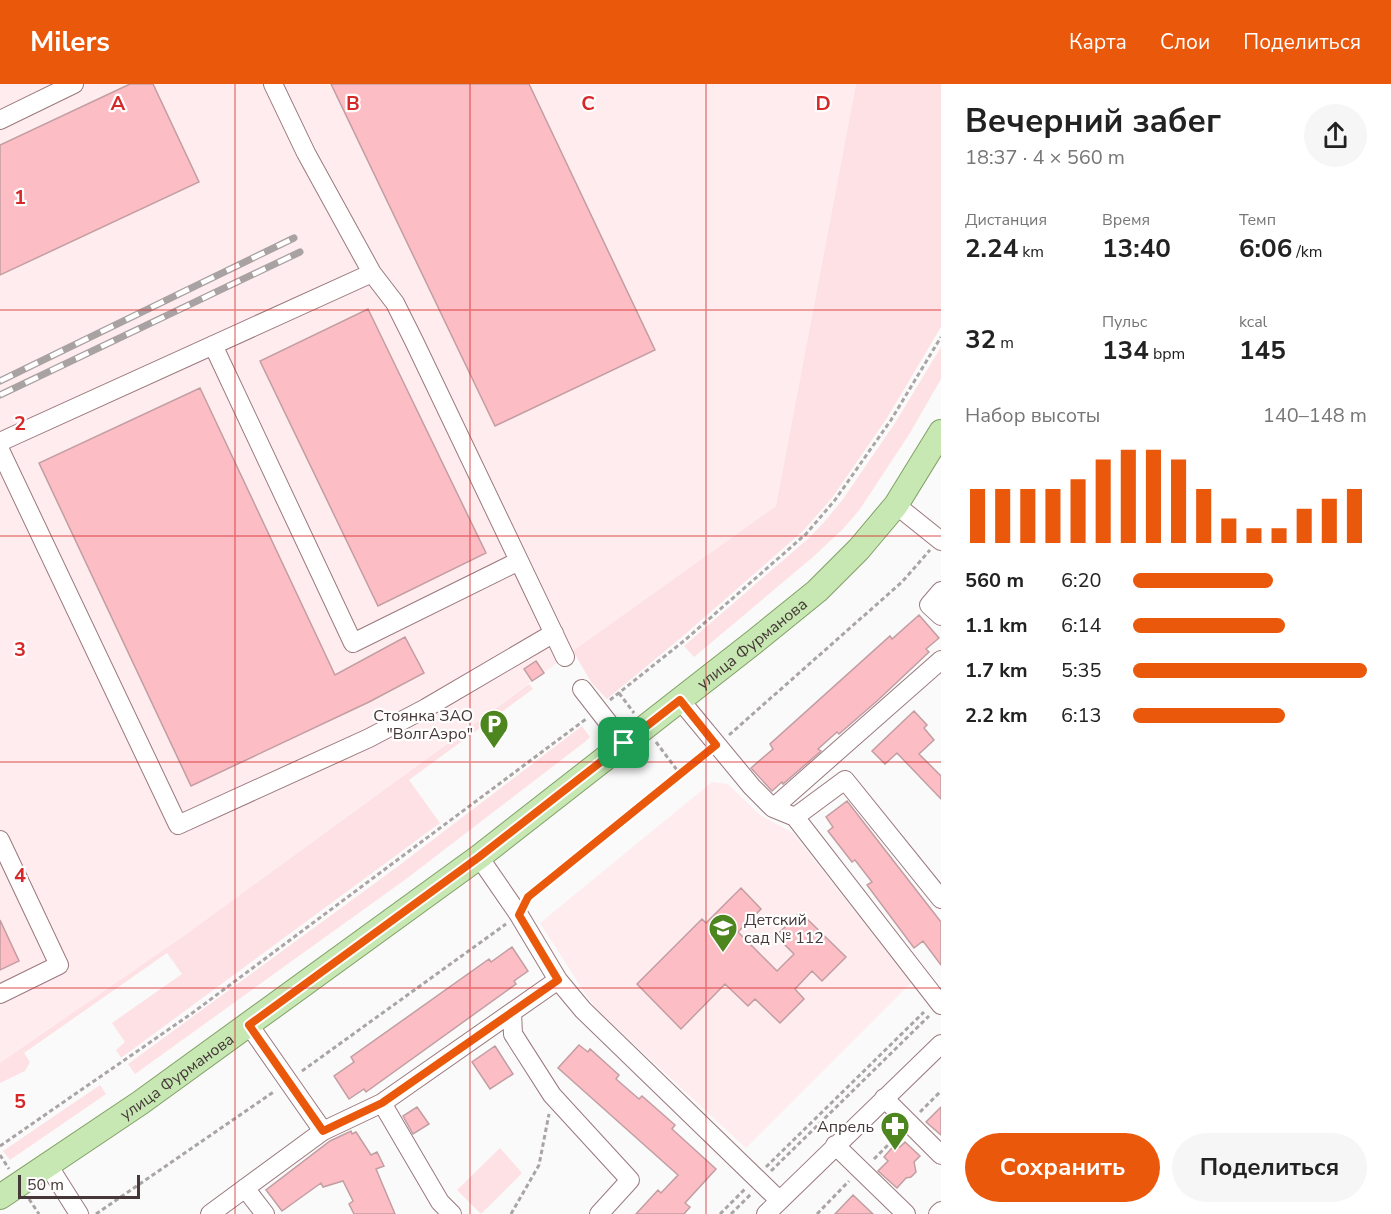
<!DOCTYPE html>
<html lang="ru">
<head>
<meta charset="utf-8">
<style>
  body { margin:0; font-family:"Nunito Sans",sans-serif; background:#f6f6f6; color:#222; height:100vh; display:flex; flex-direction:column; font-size:22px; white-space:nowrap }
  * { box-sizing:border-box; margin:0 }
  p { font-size:20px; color:#767676 }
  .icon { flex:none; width:33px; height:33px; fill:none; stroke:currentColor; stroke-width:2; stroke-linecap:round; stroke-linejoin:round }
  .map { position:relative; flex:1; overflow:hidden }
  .details { display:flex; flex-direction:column; background:#fff; width:450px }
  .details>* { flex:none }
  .scale { position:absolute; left:18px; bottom:15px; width:122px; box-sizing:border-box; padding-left:6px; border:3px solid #463839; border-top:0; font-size:16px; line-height:21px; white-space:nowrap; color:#463839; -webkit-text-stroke:4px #fff; paint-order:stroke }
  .pin { position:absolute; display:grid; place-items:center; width:51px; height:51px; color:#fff; margin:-26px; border-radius:12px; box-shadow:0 3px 9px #0006 }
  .round { display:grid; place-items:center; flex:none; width:63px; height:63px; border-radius:32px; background:#f6f6f6 }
  .headline { display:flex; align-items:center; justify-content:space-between; height:102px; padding:0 24px }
  h1 { font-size:33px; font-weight:700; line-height:45px }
  .metrics { display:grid; grid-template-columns:repeat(3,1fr); gap:9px; height:102px; padding:6px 24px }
  .metrics div { display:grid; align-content:center }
  .metrics b { font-size:26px; font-weight:700 }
  .metrics small { font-size:16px; font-weight:400 }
  .metrics p { font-size:16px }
  .chart { height:168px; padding:12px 24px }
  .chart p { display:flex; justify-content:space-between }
  .chart svg { width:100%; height:108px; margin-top:6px; stroke:#ea580c; stroke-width:6 }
  .action { display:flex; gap:12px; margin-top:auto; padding:12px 24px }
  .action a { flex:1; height:69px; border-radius:36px; background:#ea580c; color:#fff; font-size:24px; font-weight:700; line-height:69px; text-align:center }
  .action a+a { background:#f6f6f6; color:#222 }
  ul { padding:0 24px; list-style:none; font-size:20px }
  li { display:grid; grid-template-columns:96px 72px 1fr; align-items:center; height:45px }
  li i { height:15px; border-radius:8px; background:#ea580c }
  header { display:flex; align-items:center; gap:36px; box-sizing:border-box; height:84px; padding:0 30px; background:#ea580c; color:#fff }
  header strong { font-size:28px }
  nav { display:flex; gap:33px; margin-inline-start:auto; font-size:21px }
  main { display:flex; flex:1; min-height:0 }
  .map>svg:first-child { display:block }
  .built { fill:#ffecee }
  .green { fill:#fee1e4 }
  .building { fill:#fcbdc5; stroke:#c29ea2; stroke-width:1.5 }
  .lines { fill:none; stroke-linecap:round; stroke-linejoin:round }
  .minor-casing { stroke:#9a797d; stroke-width:20 }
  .major-casing { stroke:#81a066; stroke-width:26 }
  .path { stroke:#aaa4a5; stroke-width:3; stroke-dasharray:4.5 3; stroke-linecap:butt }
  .minor { stroke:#fff; stroke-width:18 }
  .major { stroke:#c7e8b2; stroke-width:24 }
  .rail-casing { stroke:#a9a2a3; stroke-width:7 }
  .rail { stroke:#fff; stroke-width:4.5; stroke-dasharray:14; stroke-linecap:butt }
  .route-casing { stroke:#fff; stroke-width:12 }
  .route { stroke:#ea580c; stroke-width:8 }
  .grid { fill:none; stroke:#d62828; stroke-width:1.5; stroke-opacity:0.55 }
  .labels { text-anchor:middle; stroke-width:4.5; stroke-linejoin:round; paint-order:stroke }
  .street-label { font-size:16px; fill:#463839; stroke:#fff }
  .poi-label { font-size:16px; fill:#463839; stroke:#fff; text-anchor:end }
  .grid-label { font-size:20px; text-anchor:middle; font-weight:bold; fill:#d62828; stroke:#fff; stroke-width:4.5; stroke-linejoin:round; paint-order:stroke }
</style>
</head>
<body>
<header>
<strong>Milers</strong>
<nav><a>Карта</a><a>Слои</a><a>Поделиться</a></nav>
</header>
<main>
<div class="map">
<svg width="941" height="1130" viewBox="0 0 941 1130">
  <rect width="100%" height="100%" fill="#fafafa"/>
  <path class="built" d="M0,0H856L776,422L565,573L188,849L0,979Z
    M712,698L728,700L760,731L793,749L911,899L746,1064L599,928L588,914L540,839Z"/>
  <path class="green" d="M856,0H941V243L887,334L832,414L803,447L682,553L607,615L591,598L573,567L776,422Z
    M941,263V295L910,349L860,425L843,445L813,473L694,573L684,562L810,453L825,437L843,415L895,339Z
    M529,600L533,605L409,696L440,739L121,974L116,966L125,958L112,939L182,890L167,869L24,969L30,978L25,987L0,999V979L188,849Z
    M582,642L590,653L586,657L406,795L135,990L128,980L397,783Z
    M100,1001L106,1010L10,1076L3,1067Z
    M500,1064L522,1089L481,1130L457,1106Z"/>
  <path class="building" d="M130,0H153L199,98L0,191V61Z
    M331,0H529L655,266L495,342Z
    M368,225L486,469L378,522L260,277Z
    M200,304L335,591L405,553L424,589L369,618L191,702L39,379Z
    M919,531L939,554L926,565L929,568L877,617L839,650L837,648L818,665L821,667L783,700L782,698L772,707L751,684L773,665L770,660L890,552L892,555Z
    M536,577L544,589L532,597L524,585Z
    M914,627L927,641L924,644L934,656L919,670L941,692V715L897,669L885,680L872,667Z
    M847,717L941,838V881L923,857L914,864L867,801L872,798L855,776L852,778L828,747L833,743L826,733Z
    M741,804L761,825L738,848L777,887L794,870L776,852L800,828L846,873L822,897L812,887L795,905L804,915L780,939L755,915L748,922L725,900L681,945L637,900L702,835L706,839Z
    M0,836L19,877L0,886Z
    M512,863L528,887L514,897L516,900L366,1008L364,1005L349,1015L334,992L354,978L351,973L489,875L491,878Z
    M579,961L588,968L590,965L619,991L616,995L639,1015L642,1012L675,1041L672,1045L716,1085L685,1119L690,1123L684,1130H636L658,1106L661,1109L678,1091L558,984Z
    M495,962L513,990L490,1005L472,978Z
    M417,1023L429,1040L413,1050L403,1032Z
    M941,1023V1051L926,1038Z
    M351,1047L352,1050L356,1048L371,1071L377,1068L384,1082L376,1085L395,1130H354L349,1120L353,1117L343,1097L323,1103L321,1099L282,1127L266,1106L330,1057Z
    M905,1058L920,1072L914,1078L916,1088L911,1093L906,1094L897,1104L878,1087L888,1077L884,1073L896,1059L900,1063Z
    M853,1111L873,1130H835Z"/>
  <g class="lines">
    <g class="minor-casing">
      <path id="minor" d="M273,0L306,69L372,189L395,219L414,257L565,573
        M0,36L74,0
        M213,261L353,559L519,477
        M0,358L372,189
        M0,366L178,741L369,654L426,624L554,549
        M896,421L941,457
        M941,507L929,521L941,532
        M582,605L624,659
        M680,616L752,703L773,724L795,733L941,921
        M773,724L941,576
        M795,733L845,696L941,815
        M0,756L59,881L0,910
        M479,773L519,831L558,896L583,926L779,1116
        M512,928L513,950L552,1011L630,1096L599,1130
        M249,941L323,1047
        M884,1014L941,1071
        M382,1019L440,1118L452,1130
        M835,1061L906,1130
        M48,1081L79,1130
        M245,1104L265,1130
        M210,1130L323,1047L382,1019L558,896
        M766,1130L941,960
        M938,1130L941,1127"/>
    </g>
    <g class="major-casing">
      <g id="major">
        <path id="s1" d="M0,1113L140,1019L479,773L754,558L817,507L859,465L896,421L941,348"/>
      </g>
    </g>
    <path class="path" d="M619,609L634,629
      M610,616L685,556L806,450L835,416L891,336L941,253
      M729,651L902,498L930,466
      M656,658L680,690
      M527,815L705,670
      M302,987L506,840
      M920,1028L941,1007
      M0,1062L191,930L586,635
      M0,1071L9,1085
      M874,1075L899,1050
      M766,1083L924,928
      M771,1087L929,932
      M29,1115L39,1130
      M96,1130L275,1007
      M511,1130L539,1081L549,1030
      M720,1130L745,1105
      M731,1130L751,1110
      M817,1130L849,1097"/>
    <use href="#minor" class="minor"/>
    <use href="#major" class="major"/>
    <g class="rail-casing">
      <path id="rail" d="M0,297L294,154
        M0,311L300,168"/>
    </g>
    <use href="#rail" class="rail"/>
  </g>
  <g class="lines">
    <g class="route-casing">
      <path id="route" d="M680,616L716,661L528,813L519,831L558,896L382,1019L323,1047L249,941L479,773Z"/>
    </g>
    <use href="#route" class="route"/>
  </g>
  <path class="grid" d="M235,0V1130M470,0V1130M706,0V1130M0,226H941M0,452H941M0,678H941M0,904H941"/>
  <defs>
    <g id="parking-pin" transform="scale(1.5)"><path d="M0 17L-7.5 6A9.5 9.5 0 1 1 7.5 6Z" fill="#4d851e" stroke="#fff"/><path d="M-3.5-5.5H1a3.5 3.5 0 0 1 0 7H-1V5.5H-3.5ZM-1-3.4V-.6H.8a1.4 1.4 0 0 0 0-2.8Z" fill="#fff"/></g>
    <g id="school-pin" transform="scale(1.5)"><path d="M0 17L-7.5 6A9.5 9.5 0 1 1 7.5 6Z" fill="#4d851e" stroke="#fff"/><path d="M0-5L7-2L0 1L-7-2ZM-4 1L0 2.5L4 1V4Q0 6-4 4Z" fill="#fff"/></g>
    <g id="pharmacy-pin" transform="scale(1.5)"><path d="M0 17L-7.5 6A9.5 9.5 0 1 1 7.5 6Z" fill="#4d851e" stroke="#fff"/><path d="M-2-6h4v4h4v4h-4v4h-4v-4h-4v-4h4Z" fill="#fff"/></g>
  </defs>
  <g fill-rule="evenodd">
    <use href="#parking-pin" x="494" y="640"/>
    <use href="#school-pin" x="723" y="844"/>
    <use href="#pharmacy-pin" x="895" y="1042"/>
  </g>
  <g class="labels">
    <g class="street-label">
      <text dy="6" stroke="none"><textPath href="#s1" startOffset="934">улица Фурманова</textPath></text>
      <text dy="6" stroke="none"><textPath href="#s1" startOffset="214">улица Фурманова</textPath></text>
    </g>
    <g class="poi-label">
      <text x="473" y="637">Стоянка ЗАО<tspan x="473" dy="18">"ВолгАэро"</tspan></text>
      <text x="744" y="841" text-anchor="start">Детский<tspan x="744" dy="18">сад № 112</tspan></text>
      <text x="874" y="1048">Апрель</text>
    </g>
  </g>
  <g class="grid-label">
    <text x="118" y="26">A</text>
    <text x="353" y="26">B</text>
    <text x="588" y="26">C</text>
    <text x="823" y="26">D</text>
    <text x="20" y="120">1</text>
    <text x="20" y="346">2</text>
    <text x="20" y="572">3</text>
    <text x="20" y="798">4</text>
    <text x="20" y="1024">5</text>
  </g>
</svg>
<div class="scale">50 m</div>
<div class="pin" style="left:624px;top:659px;background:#1e9e55"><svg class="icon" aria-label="arrive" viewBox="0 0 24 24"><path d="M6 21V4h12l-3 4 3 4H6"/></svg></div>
</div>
<section class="details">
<div class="headline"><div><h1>Вечерний забег</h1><p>18:37 · 4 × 560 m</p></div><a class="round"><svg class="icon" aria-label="share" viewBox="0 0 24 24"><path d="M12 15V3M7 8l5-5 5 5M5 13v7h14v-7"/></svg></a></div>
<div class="metrics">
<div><p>Дистанция</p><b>2.24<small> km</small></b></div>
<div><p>Время</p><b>13:40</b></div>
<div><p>Темп</p><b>6:06<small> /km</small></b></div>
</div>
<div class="metrics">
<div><b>32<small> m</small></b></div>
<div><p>Пульс</p><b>134<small> bpm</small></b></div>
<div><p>kcal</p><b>145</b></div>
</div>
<div class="chart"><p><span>Набор высоты</span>140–148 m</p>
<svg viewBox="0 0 160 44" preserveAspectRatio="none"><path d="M5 44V22M15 44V22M25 44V22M35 44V22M45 44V18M55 44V10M65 44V6M75 44V6M85 44V10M95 44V22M105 44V34M115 44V38M125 44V38M135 44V30M145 44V26M155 44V22"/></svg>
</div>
<ul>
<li><b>560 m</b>6:20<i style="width:60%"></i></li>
<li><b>1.1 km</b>6:14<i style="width:65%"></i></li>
<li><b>1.7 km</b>5:35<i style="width:100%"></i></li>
<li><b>2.2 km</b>6:13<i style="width:65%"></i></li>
</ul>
<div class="action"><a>Сохранить</a><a>Поделиться</a></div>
</section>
</main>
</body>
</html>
